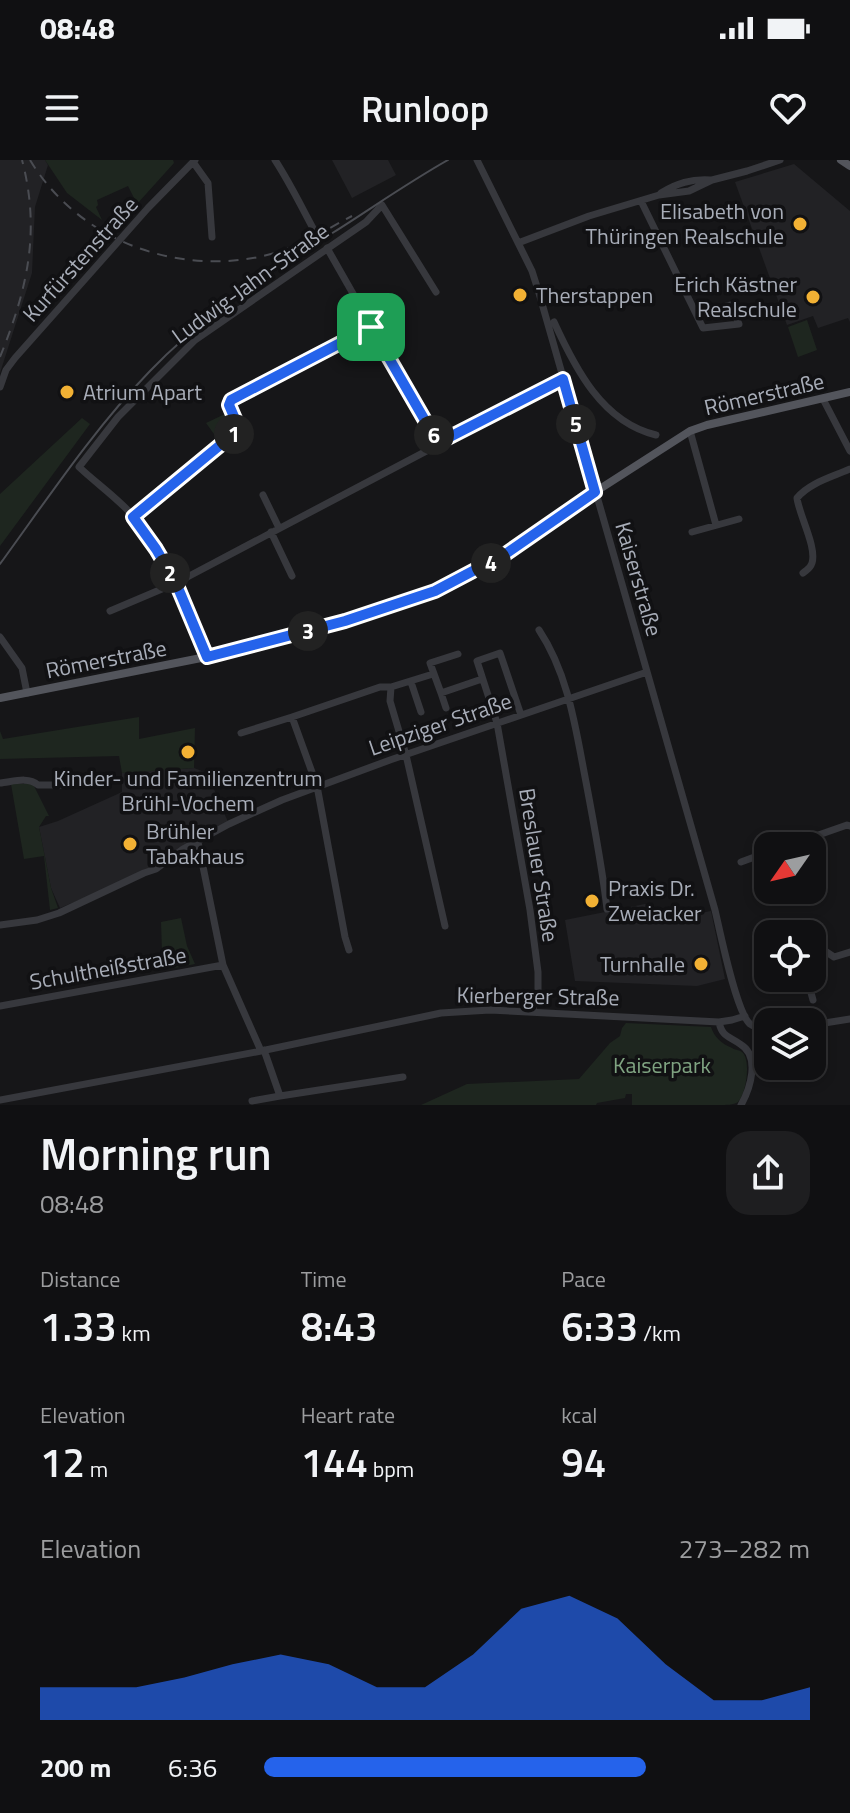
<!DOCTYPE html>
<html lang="en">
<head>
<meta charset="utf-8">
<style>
  body { margin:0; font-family:"Titillium Web",sans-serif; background:#1e1e20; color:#f1f3f6; height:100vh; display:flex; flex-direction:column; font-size:30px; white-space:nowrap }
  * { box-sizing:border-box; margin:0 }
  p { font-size:26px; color:#9c9d9f }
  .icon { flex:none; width:44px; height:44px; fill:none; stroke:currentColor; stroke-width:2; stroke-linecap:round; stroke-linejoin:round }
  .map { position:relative; height:945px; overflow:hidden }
  .side { display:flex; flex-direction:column; background:#101012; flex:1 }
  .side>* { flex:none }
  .needle { width:52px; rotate:236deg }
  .fabs { position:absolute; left:754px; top:672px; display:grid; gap:16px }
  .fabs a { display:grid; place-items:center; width:72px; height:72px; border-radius:16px; background:#101012; box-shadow:0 4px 12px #0003,0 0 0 2px #303032; font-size:40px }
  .pin { position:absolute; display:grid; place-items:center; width:68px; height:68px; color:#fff; margin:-34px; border-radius:16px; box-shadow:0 4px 12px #0006 }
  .km { position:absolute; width:40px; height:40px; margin:-20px; border-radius:50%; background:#222; color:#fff; font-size:22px; line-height:40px; text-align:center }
  .round { display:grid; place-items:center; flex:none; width:84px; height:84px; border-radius:24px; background:#1e1e20 }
  .headline { display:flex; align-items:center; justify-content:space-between; height:136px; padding:0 40px }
  h1 { font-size:44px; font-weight:600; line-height:60px }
  .metrics { display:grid; grid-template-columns:repeat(3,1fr); gap:12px; height:136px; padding:8px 40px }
  .metrics div { display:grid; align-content:center }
  .metrics b { font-size:40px; font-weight:600 }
  .metrics small { font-size:22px; font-weight:400 }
  .metrics p { font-size:22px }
  .chart { height:224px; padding:16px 40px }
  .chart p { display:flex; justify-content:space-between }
  .chart svg { width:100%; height:144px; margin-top:8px; fill:#2563eb; opacity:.7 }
  ul { padding:0 40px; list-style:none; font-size:26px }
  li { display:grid; grid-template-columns:128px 96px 1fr; align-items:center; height:60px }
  li i { height:20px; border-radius:10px; background:#2563eb }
  .status { display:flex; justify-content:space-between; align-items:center; height:56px; padding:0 40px; background:#101012; direction:ltr }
  .status svg { height:22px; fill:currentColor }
  header { display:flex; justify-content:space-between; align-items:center; height:104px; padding:0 40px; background:#101012; font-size:36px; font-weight:600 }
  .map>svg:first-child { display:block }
  .built { fill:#222225 }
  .green { fill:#1e261f }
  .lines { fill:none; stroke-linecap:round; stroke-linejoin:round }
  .minor { stroke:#37383d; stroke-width:7 }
  .major { stroke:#53555c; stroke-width:8 }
  .tram { stroke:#4a4c52; stroke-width:2 }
  .rail { stroke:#4a4c52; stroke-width:2; stroke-dasharray:10 8; stroke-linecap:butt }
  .route-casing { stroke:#fff; stroke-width:16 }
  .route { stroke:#2563eb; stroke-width:10 }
  .poi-dot { fill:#f2b134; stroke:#111113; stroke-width:3 }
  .labels { text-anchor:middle; stroke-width:7; stroke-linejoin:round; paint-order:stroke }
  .poi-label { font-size:22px; fill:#a8adb8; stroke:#111113; text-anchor:start }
  .street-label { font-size:22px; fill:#a8adb8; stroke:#111113 }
  .park-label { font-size:22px; fill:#7fa381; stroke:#111113 }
</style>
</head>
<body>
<div class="status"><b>08:48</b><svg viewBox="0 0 49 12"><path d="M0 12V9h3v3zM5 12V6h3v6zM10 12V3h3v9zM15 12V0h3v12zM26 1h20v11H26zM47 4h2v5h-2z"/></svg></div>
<header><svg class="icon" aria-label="menu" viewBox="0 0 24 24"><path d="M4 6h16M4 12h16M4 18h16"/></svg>Runloop<svg class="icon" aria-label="heart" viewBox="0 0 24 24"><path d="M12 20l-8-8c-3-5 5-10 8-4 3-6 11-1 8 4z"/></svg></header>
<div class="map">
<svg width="850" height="945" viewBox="0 0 850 945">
  <rect width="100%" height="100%" fill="#161618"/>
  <path class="built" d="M0,0H45L48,5L35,47L32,113L0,213Z
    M332,0H388L396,15L352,38Z
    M794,4L850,51V162L848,158L818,168L813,156L787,165L735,22Z
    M194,608L207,613L228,662L134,717L60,748L51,728L39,667L58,661L122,632V613Z
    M650,743L657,756L668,759L711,751L725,819L697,826L575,821L565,760Z"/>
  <path class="green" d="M45,0H173L174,3L137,44L128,26L97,40L98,45L96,47L102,60L67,33Z
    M807,160L817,190L798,197L788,167Z
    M225,254L233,269L219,281L206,263Z
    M82,258L90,264L0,386V334Z
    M139,557V579L195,568L194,608L122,613L119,596L0,599V571L3,579Z
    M11,624H33L49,656H46L39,667L51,728L58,748L50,750L44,696L24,699Z
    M181,758L187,786L195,804L169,809L162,792L161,762Z
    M626,863L711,867C714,877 722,884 732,888C737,891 739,889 743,893C751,902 746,934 738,942C734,945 725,945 720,945H632V934H626L625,938L597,943L596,945H421L467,924L579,919L610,883L620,876L622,868Z"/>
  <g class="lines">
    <path class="minor" d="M275,0C290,23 301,46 314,70
      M477,0L532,111L539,133L715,750C720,771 736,852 750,864C755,868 761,868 768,868
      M193,2L208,23L212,77
      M661,33C677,23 691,19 710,20
      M641,41L703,168L739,164L731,145L696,154
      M518,83L589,56L659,35L689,31L712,20L747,11L780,0
      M327,88L438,283
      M554,162C575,208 602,262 656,275
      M0,227L6,210L15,198L148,48L195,0
      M823,239L850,291
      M690,271L716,365
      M263,335L279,368
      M133,357L236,272L238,266L229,245L231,240L371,167
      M271,372L292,416
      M692,372L739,359
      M803,413C808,409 810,409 812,403C817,387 799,355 797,338C809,323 832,317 850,309
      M110,451L176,423L563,219
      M539,470C569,515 576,571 586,622C594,664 602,706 607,749
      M0,477L22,508L27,533
      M458,494L430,503L441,533L482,519
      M207,497C187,448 168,400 135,358C119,339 97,324 79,307L118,257L195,180L366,62L382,45L436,132
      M411,522L421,552
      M391,527L433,514
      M441,533L446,548
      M521,555L500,493L477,501L497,563L530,750L538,812V831L532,852
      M292,557L380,527H391L390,541L406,595L445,766
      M241,573L292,557L317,626L345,777L349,790
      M0,623C12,622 28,616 38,625H65
      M198,682L223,805L261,891
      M787,686L847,665L850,666
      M741,702L768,692
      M0,765L37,760L59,753L144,713L156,709L183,689L229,664L282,640L390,600L647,512
      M812,796L825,791L834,797L850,792
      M807,818L813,840
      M0,846L223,805
      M719,862C722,877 729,876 740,884C761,896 750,929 741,945
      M812,865L850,859
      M264,890L280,936L403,917
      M0,940L261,891L441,853L490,850L719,862L732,860L745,856
      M252,941L280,936"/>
    <path class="major" d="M841,0L850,6
      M0,538L221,494L345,461L420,437L462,418L507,393L595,332L690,271L707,265L850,232"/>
    <path class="tram" d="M0,404C48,338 93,270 150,211C203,155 270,114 334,72C372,48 409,22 448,0"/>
    <path class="rail" d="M30,0C80,83 183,119 275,93C303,85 327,69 352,56
      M0,197C27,130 41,72 22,0"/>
  </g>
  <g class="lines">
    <g class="route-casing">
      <path id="route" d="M371,167L438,283L563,219L595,332L507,393L435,431L345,461L207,497L176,423L156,389L133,357L236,272L238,266L229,245L231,240Z"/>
    </g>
    <use href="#route" class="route"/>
  </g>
  <g class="poi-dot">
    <circle cx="800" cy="64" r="8"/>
    <circle cx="520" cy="135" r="8"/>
    <circle cx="813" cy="137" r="8"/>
    <circle cx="67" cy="232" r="8"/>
    <circle cx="188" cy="592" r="8"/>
    <circle cx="130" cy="684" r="8"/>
    <circle cx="592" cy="741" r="8"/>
    <circle cx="701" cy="804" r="8"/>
  </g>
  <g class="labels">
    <g class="poi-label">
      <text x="784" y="59" text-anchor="end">Elisabeth von<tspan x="784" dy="25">Thüringen Realschule</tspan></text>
      <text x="797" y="132" text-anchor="end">Erich Kästner<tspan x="797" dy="25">Realschule</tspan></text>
      <text x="536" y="143">Therstappen</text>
      <text x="83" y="240">Atrium Apart</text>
      <text x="188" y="626" text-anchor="middle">Kinder- und Familienzentrum<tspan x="188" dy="25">Brühl-Vochem</tspan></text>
      <text x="146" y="679">Brühler<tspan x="146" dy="25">Tabakhaus</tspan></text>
      <text x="608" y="736">Praxis Dr.<tspan x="608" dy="25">Zweiacker</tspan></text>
      <text x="685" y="812" text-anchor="end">Turnhalle</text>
    </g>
    <g class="street-label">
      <text transform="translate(80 99) rotate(-48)" y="8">Kurfürstenstraße</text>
      <text transform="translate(250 123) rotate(-36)" y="8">Ludwig-Jahn-Straße</text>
      <text transform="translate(764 234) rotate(-13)" y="8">Römerstraße</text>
      <text transform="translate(639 419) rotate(74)" y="8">Kaiserstraße</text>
      <text transform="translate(106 499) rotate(-11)" y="8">Römerstraße</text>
      <text transform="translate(440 564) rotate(-19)" y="8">Leipziger Straße</text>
      <text transform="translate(539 705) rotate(81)" y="8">Breslauer Straße</text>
      <text transform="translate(108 808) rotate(-10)" y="8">Schultheißstraße</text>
      <text transform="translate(538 836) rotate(1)" y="8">Kierberger Straße</text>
    </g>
    <g class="park-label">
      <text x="662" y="913">Kaiserpark</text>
    </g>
  </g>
</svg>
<div class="fabs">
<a><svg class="needle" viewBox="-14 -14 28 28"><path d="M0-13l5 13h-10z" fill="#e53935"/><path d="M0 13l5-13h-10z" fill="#9c9d9f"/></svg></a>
<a><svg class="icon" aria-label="locate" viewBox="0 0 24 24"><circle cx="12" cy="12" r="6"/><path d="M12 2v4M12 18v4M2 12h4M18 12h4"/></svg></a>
<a><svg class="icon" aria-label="layers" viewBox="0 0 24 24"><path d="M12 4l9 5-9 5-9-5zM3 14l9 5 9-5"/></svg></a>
</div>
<div class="pin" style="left:371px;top:167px;background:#1e9e55"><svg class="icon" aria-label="arrive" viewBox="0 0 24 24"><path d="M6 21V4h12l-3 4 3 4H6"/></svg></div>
<b class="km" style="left:234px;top:274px">1</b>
<b class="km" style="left:170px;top:413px">2</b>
<b class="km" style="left:308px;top:471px">3</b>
<b class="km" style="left:491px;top:403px">4</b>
<b class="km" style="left:576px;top:264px">5</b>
<b class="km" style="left:434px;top:275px">6</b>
</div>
<section class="side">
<div class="headline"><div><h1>Morning run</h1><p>08:48</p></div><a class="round"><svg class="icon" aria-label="share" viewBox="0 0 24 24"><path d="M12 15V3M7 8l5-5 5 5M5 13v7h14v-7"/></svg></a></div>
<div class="metrics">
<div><p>Distance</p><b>1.33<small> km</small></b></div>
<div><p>Time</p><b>8:43</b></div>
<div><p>Pace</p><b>6:33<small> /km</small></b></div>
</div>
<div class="metrics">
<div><p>Elevation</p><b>12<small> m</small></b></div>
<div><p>Heart rate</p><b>144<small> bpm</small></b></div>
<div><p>kcal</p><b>94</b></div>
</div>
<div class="chart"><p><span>Elevation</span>273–282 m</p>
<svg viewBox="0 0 160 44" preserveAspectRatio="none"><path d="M0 44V34L10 34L20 34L30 31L40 27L50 24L60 27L70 34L80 34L90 24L100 10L110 6L120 13L130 27L140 38L150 38L160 34V44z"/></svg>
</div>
<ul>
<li><b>200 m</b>6:36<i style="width:70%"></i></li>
</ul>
</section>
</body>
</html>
